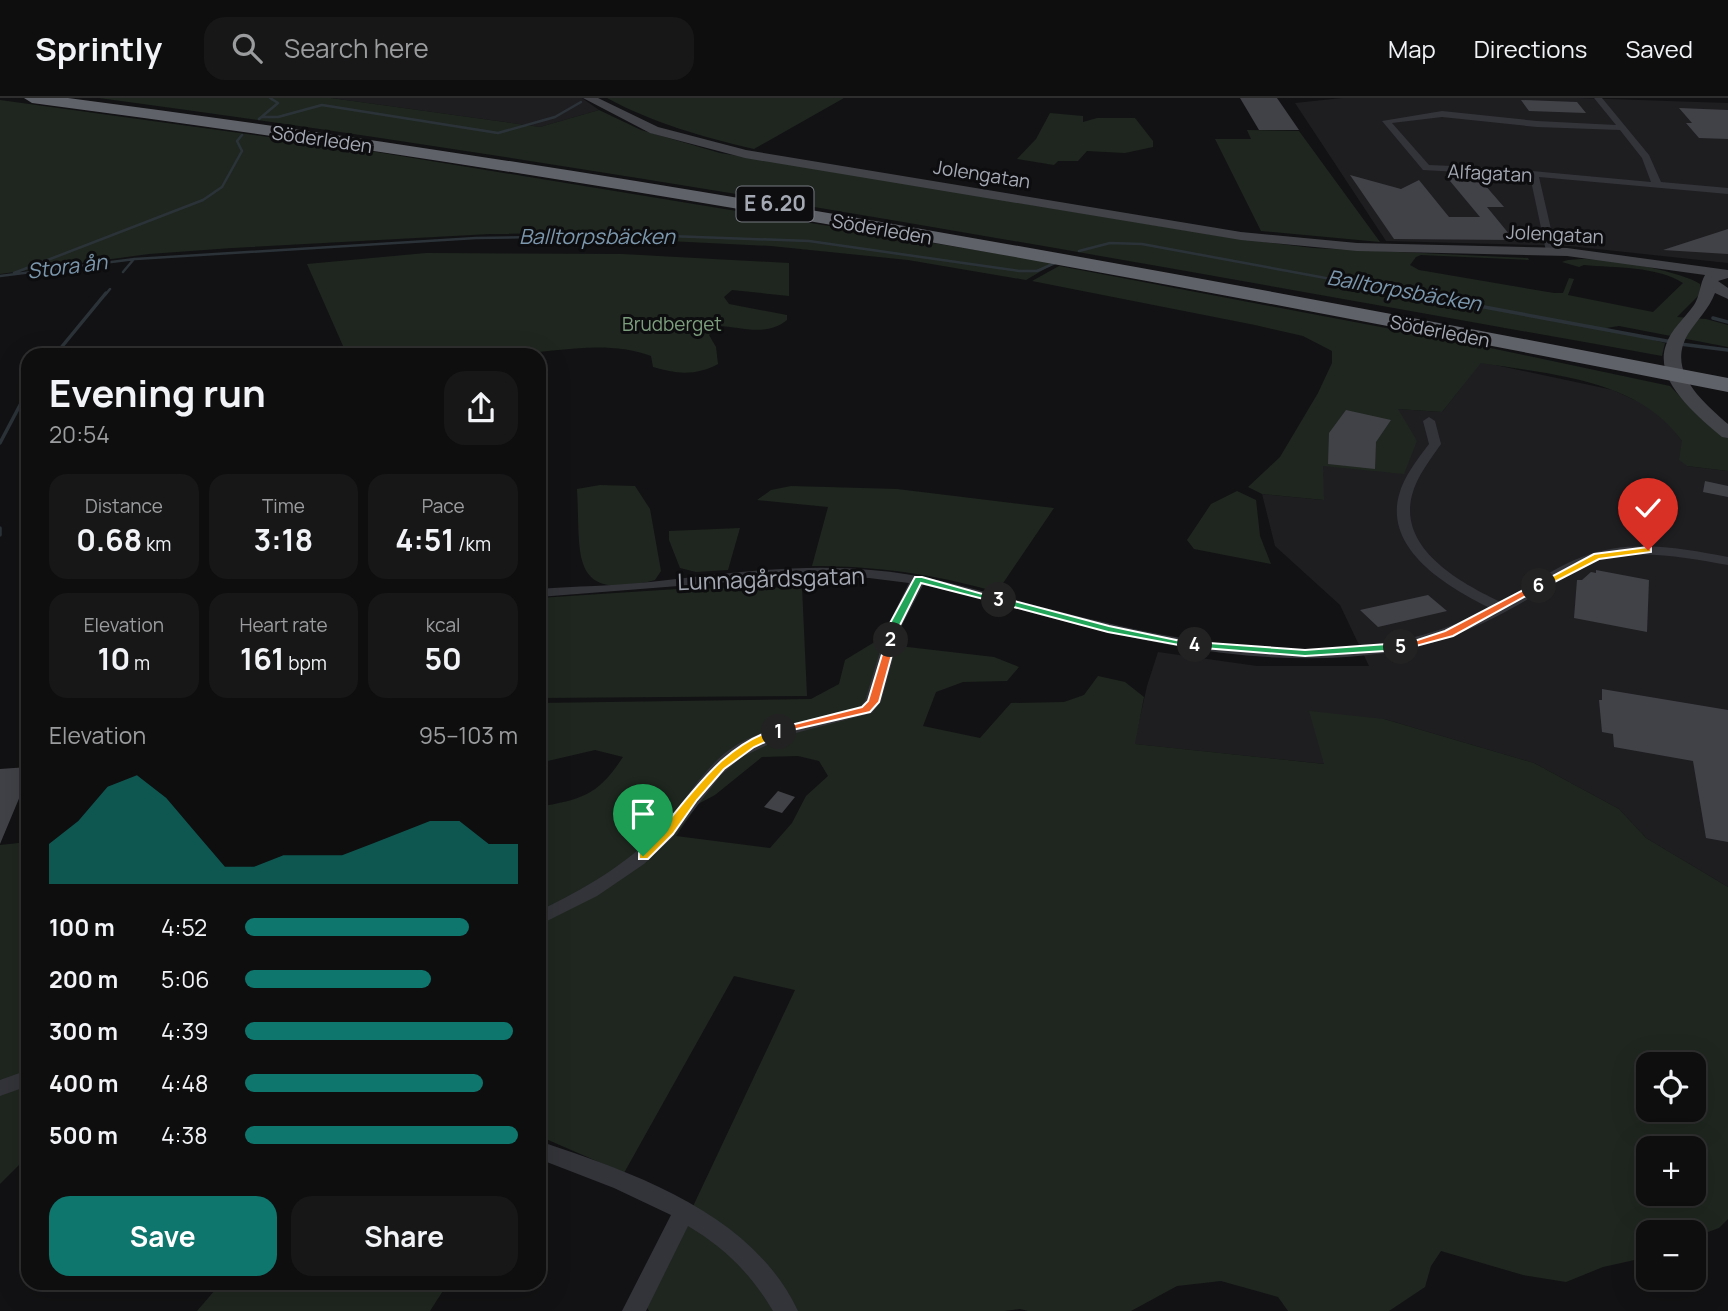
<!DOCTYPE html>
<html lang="en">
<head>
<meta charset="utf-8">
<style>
  body { margin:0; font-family:Manrope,sans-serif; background:#171718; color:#f1f3f6; height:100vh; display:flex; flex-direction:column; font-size:26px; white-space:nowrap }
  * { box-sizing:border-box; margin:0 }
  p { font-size:23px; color:#9b9c9e }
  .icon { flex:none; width:38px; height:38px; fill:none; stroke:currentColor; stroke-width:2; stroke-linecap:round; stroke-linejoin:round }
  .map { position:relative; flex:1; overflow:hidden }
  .side { position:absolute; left:21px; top:250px; width:525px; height:942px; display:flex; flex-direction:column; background:#0e0e0f; border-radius:21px; box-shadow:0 7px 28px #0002,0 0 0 2px #2e2e2f }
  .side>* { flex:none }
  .tools { position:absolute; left:1636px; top:954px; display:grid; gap:14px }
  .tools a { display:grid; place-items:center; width:70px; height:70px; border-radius:14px; background:#0e0e0f; box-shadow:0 7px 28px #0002,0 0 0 2px #2e2e2f; font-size:35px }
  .pin { position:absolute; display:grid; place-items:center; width:60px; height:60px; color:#fff; margin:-72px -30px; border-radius:50% 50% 50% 0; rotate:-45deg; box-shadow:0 0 7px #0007 }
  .pin .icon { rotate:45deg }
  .km { position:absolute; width:35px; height:35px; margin:-18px; border-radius:50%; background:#222; color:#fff; font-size:19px; line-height:35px; text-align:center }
  .round { display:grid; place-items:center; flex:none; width:74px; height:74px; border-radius:21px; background:#171718 }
  .overview { display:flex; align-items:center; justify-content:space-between; height:119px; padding:0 28px }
  h1 { font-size:38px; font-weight:700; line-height:52px }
  .figures { display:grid; grid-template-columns:repeat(3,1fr); gap:10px; height:119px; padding:7px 28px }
  .figures div { display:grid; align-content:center; border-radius:18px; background:#171718; text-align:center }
  .figures b { font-size:30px; font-weight:700 }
  .figures small { font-size:19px; font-weight:400 }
  .figures p { font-size:19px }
  .chart { height:196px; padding:14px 28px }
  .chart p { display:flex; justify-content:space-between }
  .chart svg { width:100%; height:126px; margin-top:7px; fill:#0f766e; opacity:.7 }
  .primary-button { display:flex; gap:14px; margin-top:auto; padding:14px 28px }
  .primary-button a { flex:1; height:80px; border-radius:21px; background:#0f766e; color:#fff; font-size:28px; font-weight:700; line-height:80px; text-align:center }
  .primary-button a+a { background:#171718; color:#f1f3f6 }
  ul { padding:0 28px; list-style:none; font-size:23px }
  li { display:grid; grid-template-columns:112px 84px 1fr; align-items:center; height:52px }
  li i { height:18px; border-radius:9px; background:#0f766e }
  header { display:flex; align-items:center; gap:42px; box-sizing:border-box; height:98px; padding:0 35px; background:#0e0e0f; border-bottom:2px solid #2e2e2f }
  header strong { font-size:33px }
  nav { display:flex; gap:38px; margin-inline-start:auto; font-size:24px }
  .search { width:490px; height:63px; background:#171718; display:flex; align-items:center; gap:18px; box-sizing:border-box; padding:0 24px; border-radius:21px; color:#9b9c9e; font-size:26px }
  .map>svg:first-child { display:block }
  .built { fill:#1e1e21 }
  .green { fill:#1f261f; fill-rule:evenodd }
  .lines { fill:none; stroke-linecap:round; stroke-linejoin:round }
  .stream-far1 { stroke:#2b3339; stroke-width:2.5 }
  .stream { stroke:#2b3339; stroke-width:3.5 }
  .building { fill:#414247 }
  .street { fill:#333439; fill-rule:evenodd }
  .secondary { fill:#424348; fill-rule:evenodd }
  .highway { fill:#606269; fill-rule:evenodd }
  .split-1 { fill:#f5b400; stroke:#fff; stroke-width:2 }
  .split-2 { fill:#f0652b; stroke:#fff; stroke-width:2 }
  .split-3 { fill:#22a559; stroke:#fff; stroke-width:2 }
  .split-4 { fill:#22a559; stroke:#fff; stroke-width:2 }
  .split-5 { fill:#22a559; stroke:#fff; stroke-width:2 }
  .split-6 { fill:#f0652b; stroke:#fff; stroke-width:2 }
  .split-7 { fill:#f5b400; stroke:#fff; stroke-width:2 }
  .labels { text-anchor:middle; stroke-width:6; stroke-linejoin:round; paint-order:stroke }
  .far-street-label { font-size:19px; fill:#a4a9b4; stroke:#0d0d0f }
  .far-park-label { font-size:19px; fill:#7c9e7d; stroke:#0d0d0f }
  .shield { fill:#0d0d0f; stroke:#777a82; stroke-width:2 }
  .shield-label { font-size:21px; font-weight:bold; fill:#a4a9b4 }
  .far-water-label { font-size:21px; font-style:italic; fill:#7c98ae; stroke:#0d0d0f }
  .street-label { font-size:23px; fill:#a4a9b4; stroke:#0d0d0f }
</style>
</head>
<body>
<header>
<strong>Sprintly</strong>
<div class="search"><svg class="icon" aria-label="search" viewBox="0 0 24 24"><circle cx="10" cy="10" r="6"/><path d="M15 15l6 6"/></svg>Search here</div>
<nav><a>Map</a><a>Directions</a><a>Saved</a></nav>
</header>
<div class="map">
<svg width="1728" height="1213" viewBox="0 0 1728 1213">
  <rect width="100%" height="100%" fill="#121214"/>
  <path class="built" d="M331,0H582L599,12L540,29Z
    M1342,0H1579L1728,5V165L1569,148L1386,143L1295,5Z
    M1481,264L1613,292L1652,310L1673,330L1682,343L1687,368L1728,373V789L1646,740L1619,711L1534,665L1384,621L1325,666L1134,646L1147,588L1158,554L1257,568H1369L1340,507L1275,448L1262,396L1323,402L1322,368L1398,311L1442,314Z"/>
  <path class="green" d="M99,0H331L540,29L599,12L641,32L720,55L1232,140L1313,150L1528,160L1529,162L1421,157L1416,159L1410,167L1419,172L1554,195H1563L1569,180L1574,181L1568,197L1653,214L1683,185C1657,168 1615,170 1584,167L1579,169L1562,164C1586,154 1678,172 1700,186L1701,195L1677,219L1706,221L1728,227V249L1619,228L1606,230L1665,245L1662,258C1142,165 623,70 99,0Z
    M607,0H844L754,51C703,39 653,25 607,0Z
    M0,2L370,53L1055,165L1026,182L908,162L771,148L648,142L633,134L490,136L232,150L149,156L0,176Z
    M1050,15L1083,18V24L1097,20H1135L1153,43V49L1125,55L1087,53L1078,63H1058L1054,67L1017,61L1036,41Z
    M1247,32L1299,33L1380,144L1261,133L1215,41H1251Z
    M426,155L622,156L789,165V198L732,192L724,199L729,206L787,217V222C766,239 743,229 718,228L709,237L716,249L718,266C696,278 676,276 653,269L651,258C606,241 555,254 508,257C455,261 401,257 347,257L307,166Z
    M1059,168L1481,248L1670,288L1699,318L1728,340V373L1687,368L1679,362L1682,343C1639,281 1549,276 1481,265L1442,314L1398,311L1417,343L1404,376L1323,368L1324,402L1262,396L1248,389L1280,359L1318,295L1332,265V253L1303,238L1255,227L1032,183Z
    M600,387L635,388L650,411L661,473L655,482C568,505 581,457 577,391Z
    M791,388L897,391L1054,410L997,494C933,476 878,468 812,468L828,409L757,402L771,392Z
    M1237,393L1256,402L1260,438L1271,466L1194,451L1187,442L1211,406Z
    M740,430L728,472L696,474L680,470L669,442V433Z
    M802,489L807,598L539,600V500L677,491Z
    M873,545L994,559L1019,569L1007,583L963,584L936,594L923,628L980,640L1011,605L1064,604L1084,597L1098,578L1125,584L1144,599L1135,646L1324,666L1309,613L1384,621L1534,665L1619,711L1646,740L1728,789V1121L1719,1130L1694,1139V1134H1648V1159L1603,1169L1566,1184L1523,1177L1441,1153L1431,1168L1425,1189L1389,1213H1288L1278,1199L1221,1183L1177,1188L1131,1213H1028L1020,1211L1004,1213H649L646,1208L795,892L734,878L624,1075L539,1038V709C583,701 598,697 623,659L595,652L539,665V605L811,601L839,586L845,562ZM798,658L819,663L828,678L806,698L792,725L770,750L676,738L698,706L715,697L762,659ZM1648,966H1694V1012H1648ZM1648,1050H1694V1096H1648Z
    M28,744V1058L0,1086V747Z
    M221,1185H448L430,1213H197Z"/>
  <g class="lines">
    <path class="stream-far1" d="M263,19H278L322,7L498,35L555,19L581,4
      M259,21L278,5L270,0
      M1079,153L1110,145L1142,146L1418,197
      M123,174L134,161
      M14,175L203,102L222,89L242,53L237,43L242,37
      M0,178L135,161L476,140L642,137L809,143L1019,173H1037L1055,165
      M105,197L110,191"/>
    <path class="stream" d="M1409,195L1672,244
      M1713,220L1728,224
      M1680,246L1728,252
      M55,257L106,195
      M0,345L28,292
      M0,430V437"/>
  </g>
  <path class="building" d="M1240,0H1277L1299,32H1259Z
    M1521,2L1577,4L1586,15L1529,13Z
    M1679,10L1728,12V41L1699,40L1686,25H1692Z
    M1350,77L1401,91L1419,82L1449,119H1480L1445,77L1477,78L1504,109H1487L1514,142L1394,141Z
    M1728,131V156L1663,152Z
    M1346,312L1391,322L1376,344L1375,371L1328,366L1329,335Z
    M1705,383L1728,388V399L1703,394Z
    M1596,472L1649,482L1647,534L1574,520L1577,482H1582L1591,474L1596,475Z
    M1428,497L1447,513L1378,529L1360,512Z
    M1602,591L1728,612V744L1706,740L1693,663L1614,649L1613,636L1602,634L1599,602H1602Z
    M28,669V679L0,746V671Z
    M778,693L795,699L782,715L764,709Z"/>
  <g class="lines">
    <path class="street" d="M1594,0H1602L1649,57L1661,84L1728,90V96L1539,79L1556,153L1551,156L1546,153L1530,78L1423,72L1382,23L1442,13L1537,23L1616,27ZM1442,19L1537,29L1620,32L1642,60L1651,84L1499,70L1429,67L1392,25Z
      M1429,319L1435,323L1441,346C1430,362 1417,378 1412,397C1398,451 1461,485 1501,504C1528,489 1553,470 1582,459C1629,440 1681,450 1728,459V467C1687,460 1643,451 1602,461C1575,468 1551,487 1528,501C1484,527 1437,548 1385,555C1281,570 1173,551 1071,525C1022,513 973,497 923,487L902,527L881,604L872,615L788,637L742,659L721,677L672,740L644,766L597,798L539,827V813C584,791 628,766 662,729C685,704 701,673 729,652C767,625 817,622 860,609L865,603L888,527L909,485L869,480L806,478L539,499V491C576,488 613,488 650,484C723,476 797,465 871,472C924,476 974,491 1026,505C1174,543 1348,586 1490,510C1449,490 1384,452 1399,397C1404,378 1417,362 1429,346L1423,323Z
      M28,972V988L0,998V982Z
      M539,1043C634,1075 752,1115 798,1213H773C752,1177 724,1149 688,1128L646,1213H622L671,1117L614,1090L539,1061Z"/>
    <path class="secondary" d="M583,0H598L658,29L746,52L1241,134L1357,145L1567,150L1728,172V180L1718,183L1728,190V201L1715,195C1709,211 1697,222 1688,236C1666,273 1702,303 1728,326V340L1722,339C1698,318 1653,283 1666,247C1671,231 1685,220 1694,207C1700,198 1700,185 1705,177L1567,158L1357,153L1241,142L745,60L650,35Z"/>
    <path class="highway" d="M24,0H68C624,72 1177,174 1728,280V294C1165,183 601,79 32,5Z"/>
  </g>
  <path class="split-1" d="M779,630L783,631V636L754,649L724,671L697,702L673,736L648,761H639V755C685,711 713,649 779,630Z"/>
  <path class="split-2" d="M887,540L896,542L879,604L870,614L775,636V631L862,609L868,603Z"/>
  <path class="split-3" d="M915,479H922L1004,502L999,505L921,485L900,527L896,542L887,544L889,527Z"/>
  <path class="split-4" d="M999,499L1109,528L1200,547L1195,550L1108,534L995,504L994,502Z"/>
  <path class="split-5" d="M1195,544L1305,552L1401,545L1406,549L1401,552L1305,558L1191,549L1189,547Z"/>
  <path class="split-6" d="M1535,486L1544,488L1453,538L1401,552L1396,549L1445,533Z"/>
  <path class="split-7" d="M1648,449L1651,450V454L1599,461L1543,490L1534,488L1594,456Z"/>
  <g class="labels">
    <g class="far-street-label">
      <text transform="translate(322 41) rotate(8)" y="7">Söderleden</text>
      <text transform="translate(1490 75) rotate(3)" y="7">Alfagatan</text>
      <text transform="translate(982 76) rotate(9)" y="7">Jolengatan</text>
      <text transform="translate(882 131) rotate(10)" y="7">Söderleden</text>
      <text transform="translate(1555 136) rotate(3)" y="7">Jolengatan</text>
      <text transform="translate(1440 233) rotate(11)" y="7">Söderleden</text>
    </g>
    <g class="far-park-label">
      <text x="672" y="233">Brudberget</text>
    </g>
    <rect class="shield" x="736.5" y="88.5" width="77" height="35" rx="5"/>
    <g class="shield-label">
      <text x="775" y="113">E 6.20</text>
    </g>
    <g class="far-water-label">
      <text x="597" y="146">Balltorpsbäcken</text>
      <text transform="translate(67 169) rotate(-7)" y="7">Stora ån</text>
      <text transform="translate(1404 193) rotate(10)" y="7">Balltorpsbäcken</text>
    </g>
    <g class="street-label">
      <text transform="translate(771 481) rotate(-2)" y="8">Lunnagårdsgatan</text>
    </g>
  </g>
</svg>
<div class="tools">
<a><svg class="icon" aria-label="locate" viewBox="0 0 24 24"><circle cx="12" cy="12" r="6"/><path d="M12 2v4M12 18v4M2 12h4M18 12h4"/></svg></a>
<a>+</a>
<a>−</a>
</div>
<div class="pin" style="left:643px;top:758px;background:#1e9e55"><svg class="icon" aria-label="arrive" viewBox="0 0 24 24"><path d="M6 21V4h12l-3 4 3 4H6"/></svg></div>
<div class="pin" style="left:1648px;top:452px;background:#d93025"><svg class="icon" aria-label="check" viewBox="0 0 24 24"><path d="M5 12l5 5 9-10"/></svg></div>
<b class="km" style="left:779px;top:634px">1</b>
<b class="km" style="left:891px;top:542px">2</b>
<b class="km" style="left:999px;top:502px">3</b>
<b class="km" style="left:1195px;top:547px">4</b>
<b class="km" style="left:1401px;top:549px">5</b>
<b class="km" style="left:1539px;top:488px">6</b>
<section class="side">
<div class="overview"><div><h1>Evening run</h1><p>20:54</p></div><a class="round"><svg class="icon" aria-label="share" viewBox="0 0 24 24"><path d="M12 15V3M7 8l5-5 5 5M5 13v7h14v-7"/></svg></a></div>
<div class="figures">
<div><p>Distance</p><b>0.68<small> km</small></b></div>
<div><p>Time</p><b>3:18</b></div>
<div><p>Pace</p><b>4:51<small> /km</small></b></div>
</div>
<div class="figures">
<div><p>Elevation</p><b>10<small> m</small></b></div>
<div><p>Heart rate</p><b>161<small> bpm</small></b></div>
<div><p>kcal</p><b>50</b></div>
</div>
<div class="chart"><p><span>Elevation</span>95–103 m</p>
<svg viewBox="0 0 160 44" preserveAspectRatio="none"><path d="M0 44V30L10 22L20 10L30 6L40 14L50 26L60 38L70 38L80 34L90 34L100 34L110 30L120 26L130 22L140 22L150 30L160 30V44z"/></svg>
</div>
<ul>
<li><b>100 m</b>4:52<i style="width:82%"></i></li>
<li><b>200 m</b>5:06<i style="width:68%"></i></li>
<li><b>300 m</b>4:39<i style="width:98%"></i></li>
<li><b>400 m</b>4:48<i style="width:87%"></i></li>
<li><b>500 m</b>4:38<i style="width:100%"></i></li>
</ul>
<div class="primary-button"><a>Save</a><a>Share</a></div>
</section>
</div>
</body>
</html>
